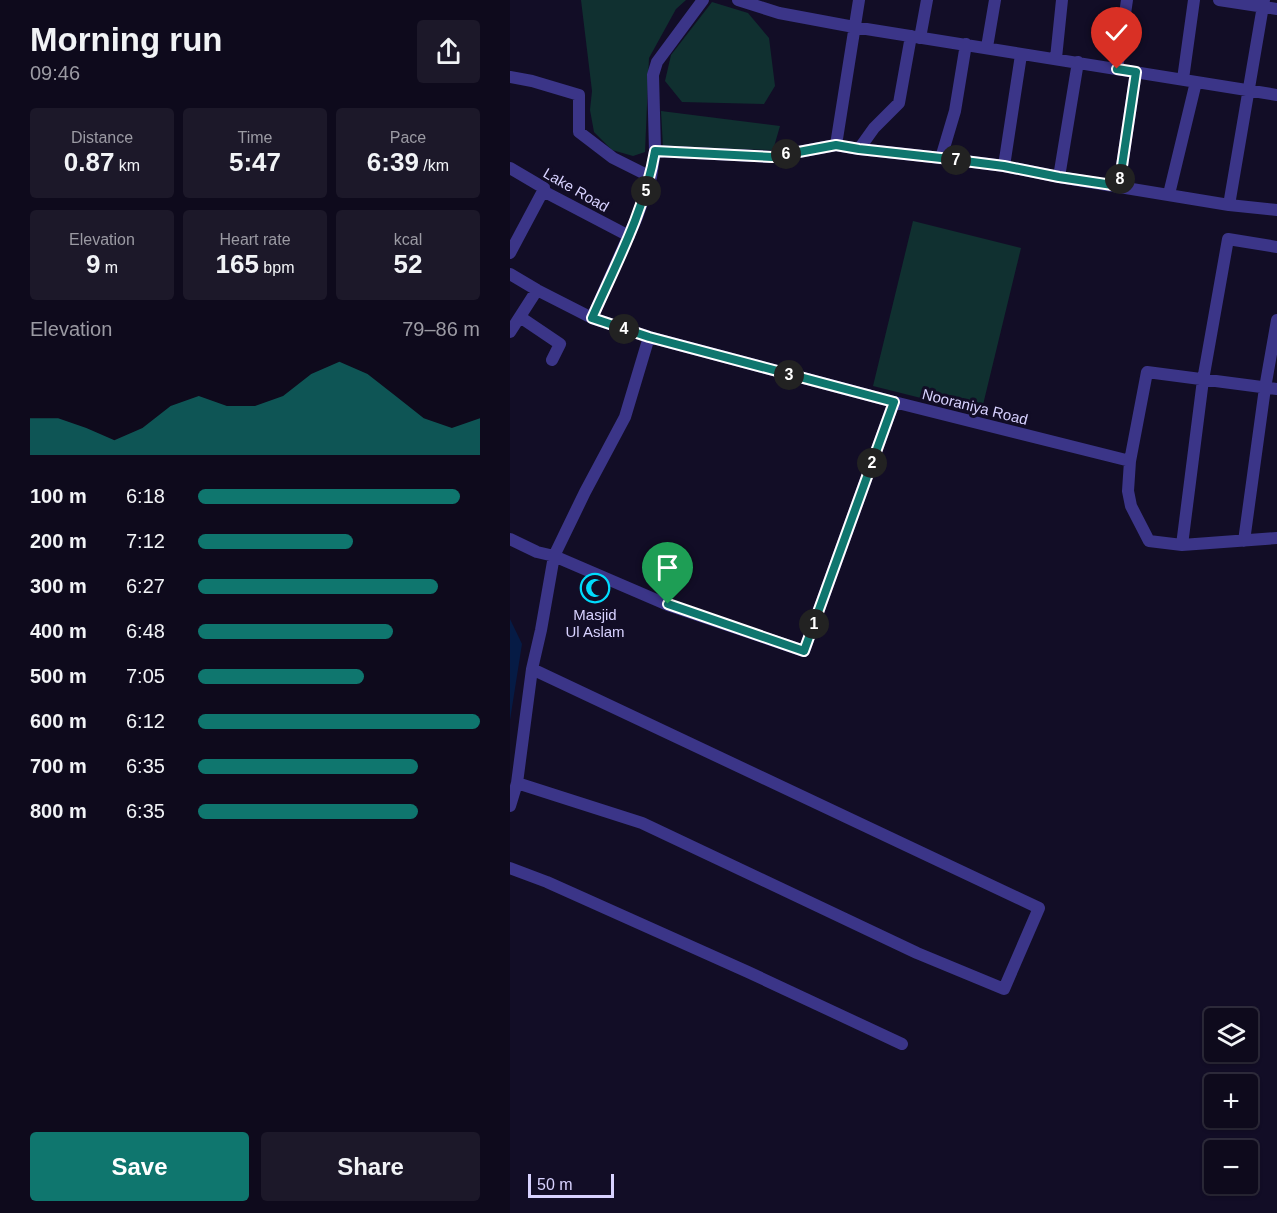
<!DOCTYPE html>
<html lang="en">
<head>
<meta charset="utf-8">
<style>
  body { margin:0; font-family:Arial,sans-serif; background:#1c1829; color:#f1f3f6; height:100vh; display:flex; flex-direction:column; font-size:22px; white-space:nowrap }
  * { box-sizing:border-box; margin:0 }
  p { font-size:20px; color:#9b9aa3 }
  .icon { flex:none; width:33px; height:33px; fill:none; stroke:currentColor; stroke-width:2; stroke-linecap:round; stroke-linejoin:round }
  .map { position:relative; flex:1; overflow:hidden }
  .panel { display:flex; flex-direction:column; background:#0e0a1c; width:510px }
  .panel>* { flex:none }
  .controls { position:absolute; left:694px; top:1008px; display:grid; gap:12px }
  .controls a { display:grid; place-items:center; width:54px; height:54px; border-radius:6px; background:#0e0a1c; box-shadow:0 2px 4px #0004,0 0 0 2px #2e2b3b; font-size:30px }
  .scale { position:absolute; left:18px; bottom:15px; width:86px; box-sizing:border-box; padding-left:6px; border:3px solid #d8d2ff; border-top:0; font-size:16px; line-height:21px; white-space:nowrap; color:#d8d2ff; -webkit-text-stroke:4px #120d26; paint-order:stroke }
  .pin { position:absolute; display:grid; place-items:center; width:51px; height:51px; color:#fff; margin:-62px -26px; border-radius:50% 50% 50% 0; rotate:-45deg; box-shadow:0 0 6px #0007 }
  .pin .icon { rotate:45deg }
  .km { position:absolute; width:30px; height:30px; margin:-15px; border-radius:50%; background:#222; color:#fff; font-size:16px; line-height:30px; text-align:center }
  .round { display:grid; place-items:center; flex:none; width:63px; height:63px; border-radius:6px; background:#1c1829 }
  .head { display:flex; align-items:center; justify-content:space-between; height:102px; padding:0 30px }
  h1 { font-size:33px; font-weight:700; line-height:45px }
  .metrics { display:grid; grid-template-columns:repeat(3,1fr); gap:9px; height:102px; padding:6px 30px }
  .metrics div { display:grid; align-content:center; border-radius:6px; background:#1c1829; text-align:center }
  .metrics b { font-size:26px; font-weight:700 }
  .metrics small { font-size:16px; font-weight:400 }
  .metrics p { font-size:16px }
  .chart { height:168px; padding:12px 30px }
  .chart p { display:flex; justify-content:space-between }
  .chart svg { width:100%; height:108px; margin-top:6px; fill:#0f766e; opacity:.7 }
  .cta { display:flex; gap:12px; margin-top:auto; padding:12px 30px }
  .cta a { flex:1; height:69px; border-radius:6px; background:#0f766e; color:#fff; font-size:24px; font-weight:700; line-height:69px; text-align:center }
  .cta a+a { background:#1c1829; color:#f1f3f6 }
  ul { padding:0 30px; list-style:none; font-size:20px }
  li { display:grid; grid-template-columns:96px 72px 1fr; align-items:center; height:45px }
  li i { height:15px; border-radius:8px; background:#0f766e }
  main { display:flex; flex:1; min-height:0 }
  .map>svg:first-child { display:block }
  .green { fill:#103030 }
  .water { fill:#061b45 }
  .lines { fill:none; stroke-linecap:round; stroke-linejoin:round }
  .minor { stroke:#3b3588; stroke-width:12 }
  .route-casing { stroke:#fff; stroke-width:12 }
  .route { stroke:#0f766e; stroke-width:8 }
  .labels { text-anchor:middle; stroke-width:6; stroke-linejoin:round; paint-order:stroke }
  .street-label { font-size:15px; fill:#d8d2ff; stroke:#120d26 }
  .poi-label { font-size:15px; fill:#d8d2ff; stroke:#120d26 }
</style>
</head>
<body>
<main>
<section class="panel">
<div class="head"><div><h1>Morning run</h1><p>09:46</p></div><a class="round"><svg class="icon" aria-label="share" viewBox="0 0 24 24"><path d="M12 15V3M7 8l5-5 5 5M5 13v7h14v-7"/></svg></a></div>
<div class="metrics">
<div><p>Distance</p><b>0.87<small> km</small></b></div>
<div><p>Time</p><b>5:47</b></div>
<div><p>Pace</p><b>6:39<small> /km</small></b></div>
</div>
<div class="metrics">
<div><p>Elevation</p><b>9<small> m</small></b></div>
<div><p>Heart rate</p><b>165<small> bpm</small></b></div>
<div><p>kcal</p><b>52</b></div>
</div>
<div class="chart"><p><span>Elevation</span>79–86 m</p>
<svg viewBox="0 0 160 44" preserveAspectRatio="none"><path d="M0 44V29L10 29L20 33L30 38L40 33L50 24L60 20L70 24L80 24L90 20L100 11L110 6L120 11L130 20L140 29L150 33L160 29V44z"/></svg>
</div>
<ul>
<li><b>100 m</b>6:18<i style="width:93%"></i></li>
<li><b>200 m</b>7:12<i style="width:55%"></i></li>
<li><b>300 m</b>6:27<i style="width:85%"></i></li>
<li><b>400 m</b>6:48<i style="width:69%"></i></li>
<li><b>500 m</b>7:05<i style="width:59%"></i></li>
<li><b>600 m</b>6:12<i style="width:100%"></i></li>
<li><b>700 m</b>6:35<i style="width:78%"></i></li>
<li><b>800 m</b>6:35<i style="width:78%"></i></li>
</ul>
<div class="cta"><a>Save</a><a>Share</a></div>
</section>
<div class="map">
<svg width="767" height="1213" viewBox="0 0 767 1213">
  <rect width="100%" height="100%" fill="#120d26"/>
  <path class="green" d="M71,0H176L166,9L139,58L135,152L123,156L102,150L84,132L80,110L82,91Z
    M202,2L238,13L259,38L265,86L254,104L172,102L155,81L161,55Z
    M151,111L270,126L263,150L153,147Z
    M403,221L511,248L471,413L363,386Z"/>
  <path class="water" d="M0,619L12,644L0,720Z"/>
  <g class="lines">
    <path class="minor" d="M228,0L269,13L344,27L767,95
      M709,0L767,9
      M410,38L417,0
      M477,47L485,0
      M546,58L552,0
      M607,69L617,0
      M0,77L22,81L69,95V132L103,158L141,177
      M673,79L684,0
      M326,145L349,0
      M349,149L364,128L389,103L401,36
      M145,151L262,157L326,145L349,149L431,158L494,166L549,177L719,205L767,210
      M431,158L445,111L456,44
      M494,166L511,55
      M0,168L34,188L33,191L119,236
      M549,177L568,62
      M609,186L626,72
      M659,194L686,82
      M719,205L754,0
      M0,253L33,191
      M0,274L27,290L82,318L139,337L384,402L620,461
      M10,317L50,344L42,360
      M82,318L127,217L141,177L145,151L143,75L147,62L193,0
      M0,332L27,290
      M767,389L637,372L620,461L618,491L621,506L639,541L672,545L767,538
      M0,539L27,552L44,556L75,492L115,417L139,337
      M734,541L755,388L767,320
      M672,545L693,380L718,239L767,247
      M7,783L132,823L407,953L494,989L529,908L22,669
      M0,806L7,783L22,669L31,630L44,556L158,605L294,651L384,402
      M0,868L37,882L238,972L392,1044"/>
  </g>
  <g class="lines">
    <g class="route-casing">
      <path id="route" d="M158,604L294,651L384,402L139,337L82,318C106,264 135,210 145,151L262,157L326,145L349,149L431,158L494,166L549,177L609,186L626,72L607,69"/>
    </g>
    <use href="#route" class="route"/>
  </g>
  <defs>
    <g id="mosque-ring" transform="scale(1.5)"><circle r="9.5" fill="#120d26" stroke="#00dcfd" stroke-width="1.5"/><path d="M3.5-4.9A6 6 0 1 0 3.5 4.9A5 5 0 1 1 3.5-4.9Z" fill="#00dcfd"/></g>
  </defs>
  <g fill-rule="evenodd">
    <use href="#mosque-ring" x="85" y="588"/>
  </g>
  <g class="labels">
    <g class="street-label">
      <text transform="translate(66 190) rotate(30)" y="5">Lake Road</text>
      <text transform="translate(465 407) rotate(14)" y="5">Nooraniya Road</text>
    </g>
    <g class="poi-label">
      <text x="85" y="620">Masjid<tspan x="85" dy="17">Ul Aslam</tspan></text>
    </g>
  </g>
</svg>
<div class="controls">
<a><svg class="icon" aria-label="layers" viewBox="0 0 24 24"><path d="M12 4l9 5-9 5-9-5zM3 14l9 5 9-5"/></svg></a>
<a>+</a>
<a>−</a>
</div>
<div class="scale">50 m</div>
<div class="pin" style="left:158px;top:604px;background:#1e9e55"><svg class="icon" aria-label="arrive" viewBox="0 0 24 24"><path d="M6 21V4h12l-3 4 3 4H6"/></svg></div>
<div class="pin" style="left:607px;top:69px;background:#d93025"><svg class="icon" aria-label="check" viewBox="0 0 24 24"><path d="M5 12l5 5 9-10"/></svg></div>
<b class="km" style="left:304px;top:624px">1</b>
<b class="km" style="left:362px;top:463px">2</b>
<b class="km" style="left:279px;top:375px">3</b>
<b class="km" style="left:114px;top:329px">4</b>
<b class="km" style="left:136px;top:191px">5</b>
<b class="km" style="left:276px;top:154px">6</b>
<b class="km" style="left:446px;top:160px">7</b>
<b class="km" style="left:610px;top:179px">8</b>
</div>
</main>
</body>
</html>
